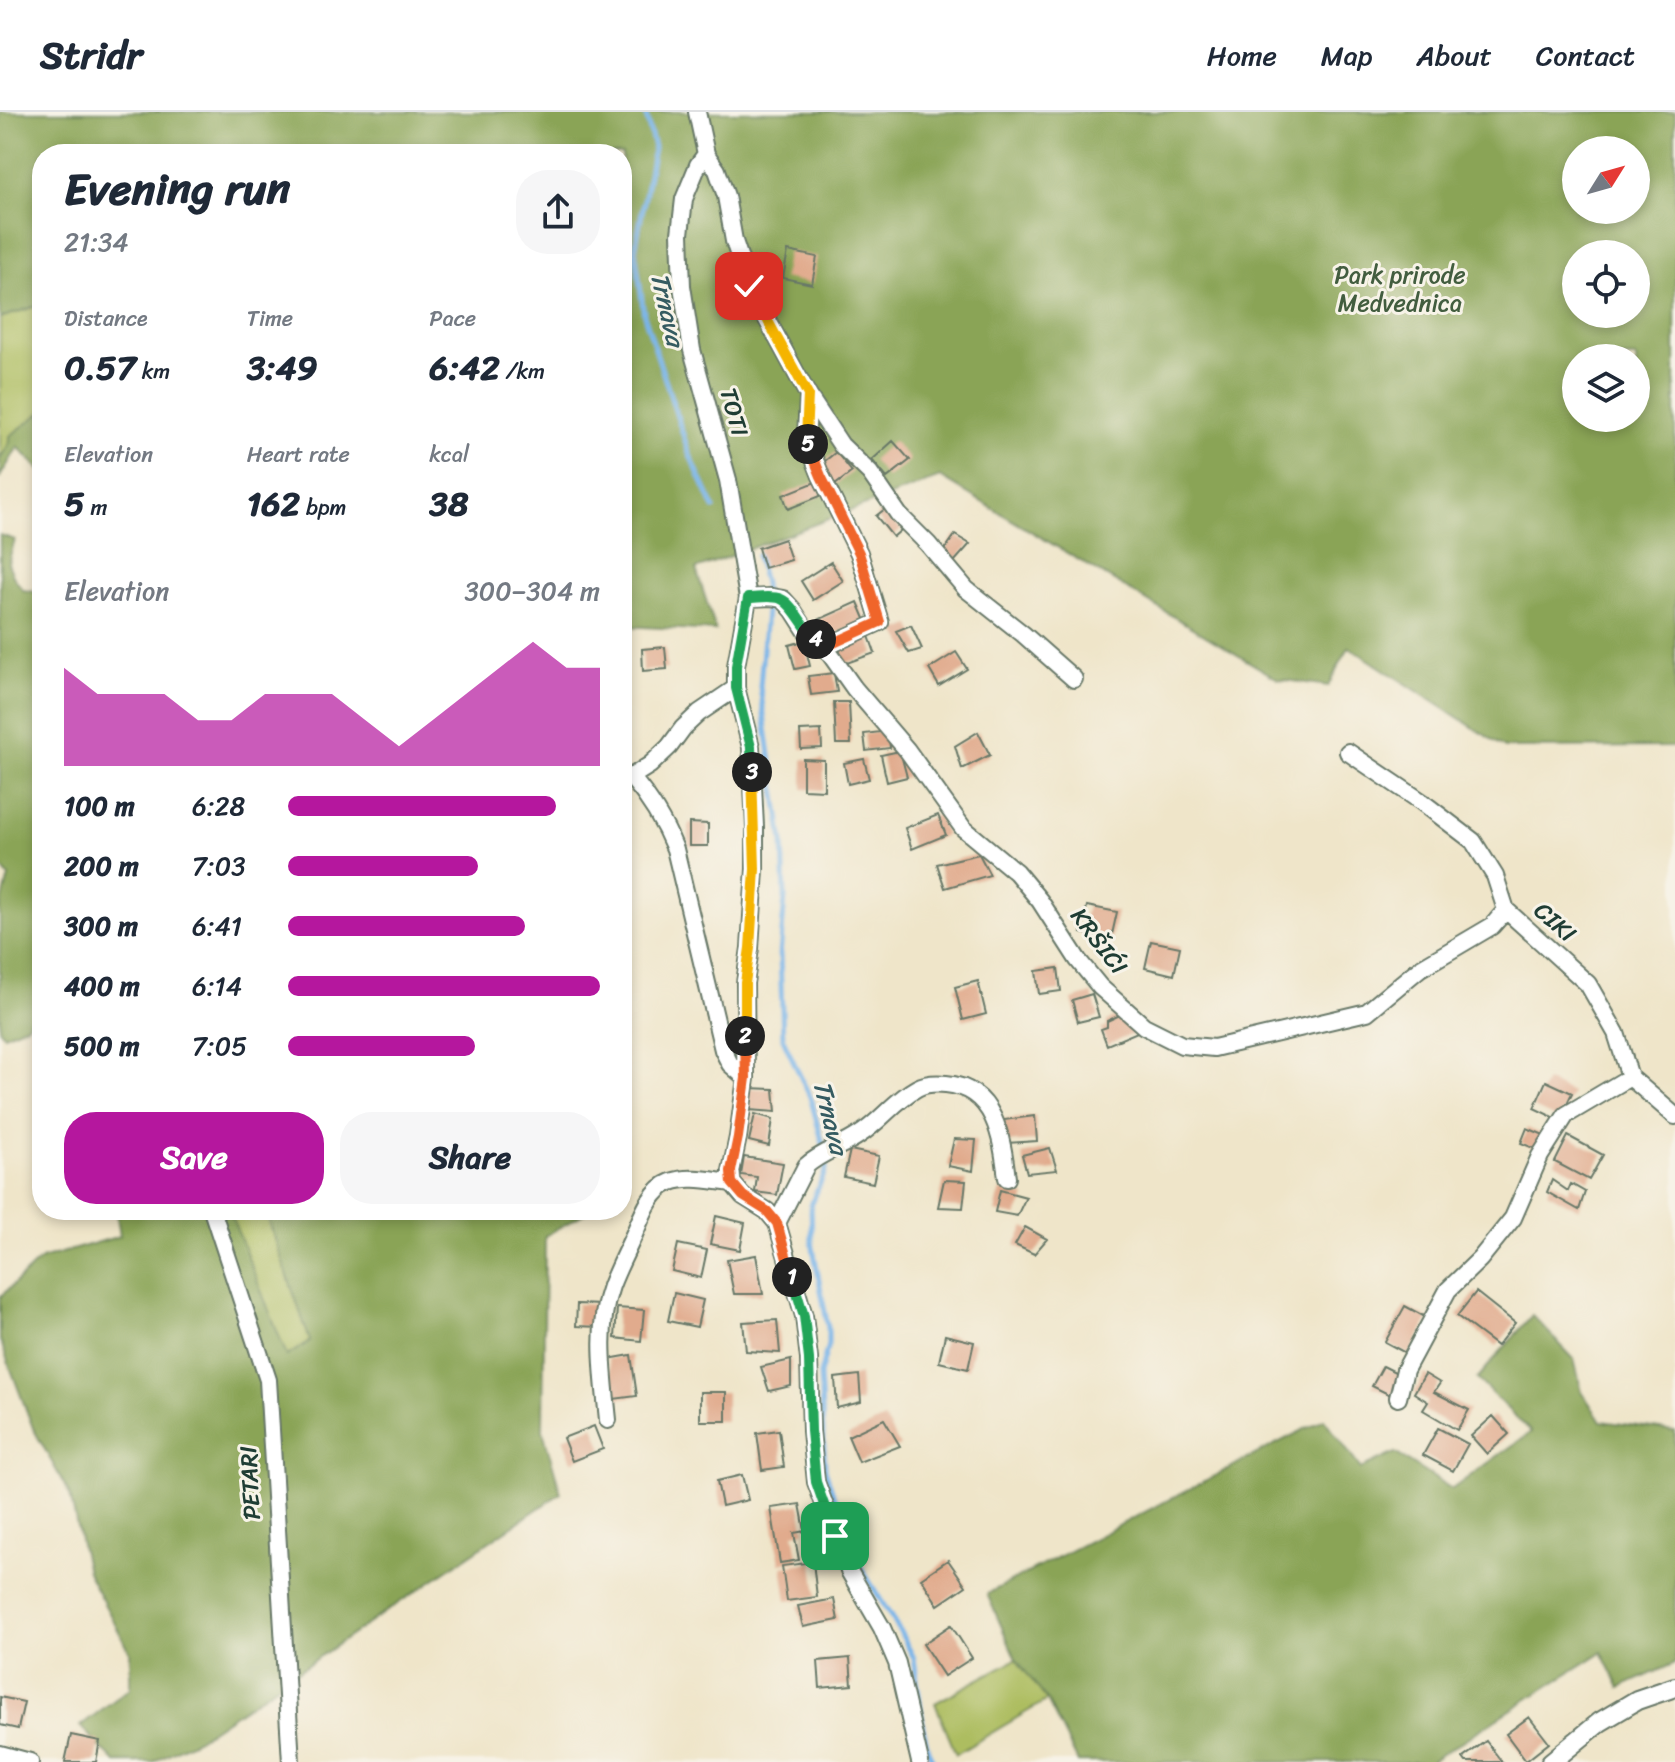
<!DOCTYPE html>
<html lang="en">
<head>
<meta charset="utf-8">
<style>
  body { margin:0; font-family:Sriracha,sans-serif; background:#f6f6f7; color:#1f2937; height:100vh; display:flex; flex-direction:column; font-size:30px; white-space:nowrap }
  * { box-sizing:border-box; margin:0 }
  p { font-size:26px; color:#747a83 }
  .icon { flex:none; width:44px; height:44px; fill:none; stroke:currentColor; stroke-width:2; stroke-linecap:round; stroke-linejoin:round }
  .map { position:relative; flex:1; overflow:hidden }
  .drawer { position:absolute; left:32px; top:32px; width:600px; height:1076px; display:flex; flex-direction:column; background:#fff; border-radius:32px; box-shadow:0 4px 12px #0003 }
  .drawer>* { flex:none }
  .needle { width:52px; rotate:53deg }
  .tools { position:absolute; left:1562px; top:24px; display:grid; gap:16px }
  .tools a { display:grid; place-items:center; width:88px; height:88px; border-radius:50%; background:#fff; box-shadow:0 4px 12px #0003; font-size:40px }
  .pin { position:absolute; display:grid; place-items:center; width:68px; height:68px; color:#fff; margin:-34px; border-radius:16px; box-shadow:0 4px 12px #0006 }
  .km { position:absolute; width:40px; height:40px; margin:-20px; border-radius:50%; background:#222; color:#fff; font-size:22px; line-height:40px; text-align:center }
  .round { display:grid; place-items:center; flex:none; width:84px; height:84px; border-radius:32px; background:#f6f6f7 }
  .summary { display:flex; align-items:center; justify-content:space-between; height:136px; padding:0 32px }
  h1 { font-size:44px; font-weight:700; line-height:60px }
  .stats { display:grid; grid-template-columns:repeat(3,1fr); gap:12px; height:136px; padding:8px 32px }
  .stats div { display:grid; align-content:center }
  .stats b { font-size:34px; font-weight:700 }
  .stats small { font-size:22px; font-weight:400 }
  .stats p { font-size:22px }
  .chart { height:224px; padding:16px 32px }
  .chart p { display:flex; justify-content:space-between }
  .chart svg { width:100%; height:144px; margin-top:8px; fill:#b5179e; opacity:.7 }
  .cta { display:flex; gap:16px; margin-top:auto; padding:16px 32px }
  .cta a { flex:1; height:92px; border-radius:32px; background:#b5179e; color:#fff; font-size:32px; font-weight:700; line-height:92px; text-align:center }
  .cta a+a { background:#f6f6f7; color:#1f2937 }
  ul { padding:0 32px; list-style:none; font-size:26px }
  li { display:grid; grid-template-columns:128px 96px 1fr; align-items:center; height:60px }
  li i { height:20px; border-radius:10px; background:#b5179e }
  header { display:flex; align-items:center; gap:48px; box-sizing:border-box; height:112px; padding:0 40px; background:#fff; border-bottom:2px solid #e0e1e3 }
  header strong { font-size:38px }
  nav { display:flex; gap:44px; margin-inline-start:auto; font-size:28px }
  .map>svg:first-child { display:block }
  .green { fill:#adbd61; stroke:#667d4a; stroke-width:2 }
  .forest { fill:#8aa457; stroke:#547046; stroke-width:2; fill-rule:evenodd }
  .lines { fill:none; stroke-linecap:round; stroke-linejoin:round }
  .stream { stroke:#77b4e9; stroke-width:5 }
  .building { fill:#e1ab8d }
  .minor-casing { stroke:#687868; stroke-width:20 }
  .tertiary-casing { stroke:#687868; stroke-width:22 }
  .minor { stroke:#fff; stroke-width:16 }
  .tertiary { stroke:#fff; stroke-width:18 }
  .split-1-casing { stroke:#fff; stroke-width:16 }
  .split-2-casing { stroke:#fff; stroke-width:16 }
  .split-3-casing { stroke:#fff; stroke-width:16 }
  .split-4-casing { stroke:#fff; stroke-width:16 }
  .split-5-casing { stroke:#fff; stroke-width:16 }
  .split-6-casing { stroke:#fff; stroke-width:16 }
  .split-1 { stroke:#22a559; stroke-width:10 }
  .split-2 { stroke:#f0652b; stroke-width:10 }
  .split-3 { stroke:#f5b400; stroke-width:10 }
  .split-4 { stroke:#22a559; stroke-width:10 }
  .split-5 { stroke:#f0652b; stroke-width:10 }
  .split-6 { stroke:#f5b400; stroke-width:10 }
  .labels { text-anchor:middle; stroke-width:6; stroke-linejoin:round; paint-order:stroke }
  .park-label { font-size:24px; fill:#425d3f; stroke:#f7f3e8 }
  .street-label { font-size:24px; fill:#1f3d34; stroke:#f7f3e8 }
  .water-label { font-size:26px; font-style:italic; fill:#355b61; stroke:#f7f3e8 }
</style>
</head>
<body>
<header>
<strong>Stridr</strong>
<nav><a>Home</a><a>Map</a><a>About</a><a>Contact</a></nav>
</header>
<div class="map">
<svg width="1675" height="1650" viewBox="0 0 1675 1650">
  <rect width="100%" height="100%" fill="#f7f3e8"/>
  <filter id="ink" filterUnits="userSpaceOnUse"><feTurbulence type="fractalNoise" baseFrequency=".0125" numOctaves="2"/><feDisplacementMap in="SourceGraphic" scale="16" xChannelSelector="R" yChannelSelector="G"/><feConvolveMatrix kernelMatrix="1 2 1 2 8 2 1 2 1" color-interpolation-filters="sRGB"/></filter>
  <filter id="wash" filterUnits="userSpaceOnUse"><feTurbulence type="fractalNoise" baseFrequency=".006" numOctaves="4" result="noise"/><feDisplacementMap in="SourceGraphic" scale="32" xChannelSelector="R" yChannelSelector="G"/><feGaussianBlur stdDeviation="1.8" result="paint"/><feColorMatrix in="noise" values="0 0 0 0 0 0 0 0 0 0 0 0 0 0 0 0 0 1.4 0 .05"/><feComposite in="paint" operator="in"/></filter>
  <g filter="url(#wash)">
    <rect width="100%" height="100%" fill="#efe5c9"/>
    <path class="green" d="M42,192V300L10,324V330L0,347V206Z
      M229,1098H265L311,1229L286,1245Z
      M1016,1547L1047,1588L956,1642L935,1591Z"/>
    <path class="forest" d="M0,0H1675V635L1505,636L1349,535L1328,574L1278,567L940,365L696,457L716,519L624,514L622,513V42H42V192L0,206ZM1576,38H1636V98H1576ZM1576,142H1636V202H1576ZM1576,246H1636V306H1576Z
      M42,300V360L18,335L0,365V347L10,330V324Z
      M0,423L15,428L8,451L13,464L23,478L42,481V897L35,898L27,913L4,923L0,918V798L9,765L0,754Z
      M116,1098H229L287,1244L310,1229L265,1098H590L545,1124L543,1319L561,1381L198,1627L153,1650H115L80,1614L130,1576V1540L87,1460L70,1383L33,1316L0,1228V1185L41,1147L120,1124Z
      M1532,1203L1574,1247L1582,1280L1601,1309L1675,1319V1551L1620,1576L1602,1540L1429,1650H1078L1047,1588L1016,1547L987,1482L1324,1307L1361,1357L1395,1341L1452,1377L1531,1320L1477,1267Z"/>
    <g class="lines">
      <path class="stream" d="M645,0L654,35L635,138L644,203L689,341L714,396
        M757,444L764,471L766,499L760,575L783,730L785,785L780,843L783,927L810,985L824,1036
        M826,1046V1058L811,1092L812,1130L828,1216V1233L820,1262L825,1357L833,1382L849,1412L859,1452L899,1518L914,1546L924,1620L928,1638L934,1650"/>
    </g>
    <g id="blocks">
      <path class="building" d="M788,139L817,145L812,172L783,166Z
        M893,329L910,348L887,366L872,348Z
        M836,340L852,360L835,373L820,353Z
        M818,369L823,383L788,397L783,383Z
        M885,397L901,418L893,425L876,404Z
        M955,423L970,432L954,450L943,440Z
        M784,427L791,448L764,456L758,436Z
        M831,450L843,469L813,488L801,469Z
        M858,490L866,509L826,527L818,508Z
        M911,513L922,537L909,541L896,519Z
        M869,524L875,541L844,552L838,534Z
        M804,529L810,554L795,557L789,533Z
        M665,535L667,557L643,559L642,537Z
        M956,540L967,557L939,574L929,557Z
        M834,561L837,580L811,583L808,564Z
        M834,590H849L851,632H836Z
        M821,618L822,636L801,637L800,619Z
        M888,619L890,636L866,639L864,622Z
        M978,620L990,643L962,657L955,634Z
        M900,639L907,665L887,670L881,643Z
        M803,647L824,648V678L803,677Z
        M864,647L869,667L848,672L844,651Z
        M938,703L946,723L912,737L905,716Z
        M689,711L708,712V734H689Z
        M979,742L990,763L945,776L937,752Z
        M1087,794L1117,800L1111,827L1081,821Z
        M1151,829L1180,835L1174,863L1145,856Z
        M1058,856L1061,879L1039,882L1036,859Z
        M978,869L986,902L963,908L955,875Z
        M1092,882L1099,905L1078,910L1072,888Z
        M1122,902L1140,919L1107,933L1101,917L1107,915V909Z
        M1546,969L1572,981L1559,1008L1534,996Z
        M749,976L774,977L776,1000L749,998Z
        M755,1002L773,1007L769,1034L749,1029Z
        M1035,1004L1037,1029L1006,1031L1004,1008Z
        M1527,1016L1544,1023L1538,1038L1521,1031Z
        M1568,1024L1603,1043L1589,1068L1555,1050Z
        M954,1027L976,1028L973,1059L948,1054Z
        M1050,1036L1057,1058L1027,1061L1022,1043Z
        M850,1038L879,1044L873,1071L844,1065Z
        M744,1045L783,1051L777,1083L755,1080L757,1065L741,1063Z
        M944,1068L966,1069L963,1096L938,1095Z
        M1552,1068L1568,1079L1571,1072L1585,1080L1579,1098L1547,1080Z
        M1000,1078L1026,1085L1017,1104L995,1100Z
        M716,1104L745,1111L740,1138L710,1132Z
        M1025,1115L1047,1127L1034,1142L1015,1133Z
        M678,1132L707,1138L701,1166L672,1159Z
        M756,1143L763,1182H734L727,1148Z
        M1476,1180L1515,1211L1497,1234L1457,1204Z
        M674,1181L703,1188L697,1215L668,1209Z
        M577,1192L602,1193L601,1215L576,1214Z
        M1405,1194L1429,1207L1409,1243L1385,1230Z
        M617,1196L644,1198L641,1229L615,1226Z
        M777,1208L780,1241L746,1239L743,1210Z
        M945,1223L974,1230L968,1257L939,1250Z
        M631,1243L637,1284L614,1287L608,1247Z
        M791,1248V1274L769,1279L761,1255Z
        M1383,1254L1403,1264L1392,1284L1372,1274Z
        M1425,1262L1440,1271L1434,1280L1469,1298L1457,1318L1423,1298L1428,1290L1414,1281Z
        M859,1263L861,1290L837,1296L835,1266Z
        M700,1280H726V1309H700Z
        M1493,1304L1509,1322L1487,1342L1471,1324Z
        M884,1307L900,1334L859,1350L848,1324Z
        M594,1314L603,1337L572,1349L563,1326Z
        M1438,1316L1468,1332L1453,1359L1423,1343Z
        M779,1318L784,1355L762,1358L757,1321Z
        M742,1363L748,1388L722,1394L717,1369Z
        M800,1392L805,1419L794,1421L799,1448L780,1451L771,1396Z
        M948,1448L966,1474L938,1493L921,1466Z
        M813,1450L817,1485L787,1489L782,1454Z
        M834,1487L838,1508L803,1515L798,1494Z
        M951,1513L972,1546L944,1564L923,1532Z
        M850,1546L852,1573L820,1576L818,1549Z
        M0,1585L24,1590L18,1617L0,1613Z
        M1529,1605L1549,1631L1526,1649L1506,1622Z
        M71,1623L100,1629L96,1650H65Z
        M1486,1629L1502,1650H1466L1463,1646Z"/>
    </g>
  </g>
  <g filter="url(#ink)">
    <use href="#blocks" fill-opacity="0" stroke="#687868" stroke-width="2"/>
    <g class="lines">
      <g class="minor-casing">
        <path id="minor" d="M697,0L706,42L717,58L726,84L734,129L749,174L808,283L806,326L821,364L859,441L880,510L825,535
          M706,42L698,53L684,87L680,122L682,174L692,238L728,368L748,486L736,554V576L751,635L755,715V757L750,836L745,871L746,966L738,1025L731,1059L732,1071L743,1084L767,1099L777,1111L804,1204L809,1247L811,1319L816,1370L849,1459L882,1516L897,1551L920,1650
          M808,283L841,333L870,361L899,403L928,432L966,477L1023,522L1074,567
          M748,486L772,485L783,487L793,498L807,520L825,535L854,576L907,638L963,716L1016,760L1040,789L1078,848L1100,875L1144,914L1182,933L1214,936L1367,900L1419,857L1492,814L1506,798
          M1348,640L1422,690L1473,729L1495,764L1506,798L1588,872L1616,921L1630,965L1675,1004
          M624,664L631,665L650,653L669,635L683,616L699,601L736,576
          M631,665C650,687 664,710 675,737L723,938L730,952L746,966
          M212,1098L268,1268L291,1650
          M777,1111L806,1054C821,1040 842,1035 859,1023C880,1010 895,988 917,976C926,971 936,971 946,972C995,976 1002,1026 1007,1066
          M1398,1286L1405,1258L1448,1178L1480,1147L1513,1106L1540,1044L1566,1003L1630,965
          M608,1308C604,1266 596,1215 611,1174C618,1155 628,1137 636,1118C643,1101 652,1077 671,1070C689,1063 713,1069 732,1071
          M0,1642L30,1650"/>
      </g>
      <g class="tertiary-casing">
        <path id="tertiary" d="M1551,1650L1600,1610L1637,1588L1675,1575"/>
      </g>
      <use href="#minor" class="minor"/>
      <use href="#tertiary" class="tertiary"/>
    </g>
  </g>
  <g class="lines" filter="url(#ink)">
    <g class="split-1-casing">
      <path id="split-1" d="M792,1165L804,1204L809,1247L811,1319L816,1370L835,1424"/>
    </g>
    <g class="split-2-casing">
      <path id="split-2" d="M745,924L746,966L738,1025L731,1059L732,1071L743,1084L767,1099L777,1111L792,1165"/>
    </g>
    <g class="split-3-casing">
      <path id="split-3" d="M745,924V871L750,836L755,757L752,660"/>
    </g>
    <g class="split-4-casing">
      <path id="split-4" d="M752,660L751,635L736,576V554L748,486C758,486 772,483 781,487C794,492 803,517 816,527"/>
    </g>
    <g class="split-5-casing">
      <path id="split-5" d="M808,332L821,364L859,441L880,510L825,535L816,527"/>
    </g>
    <g class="split-6-casing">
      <path id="split-6" d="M749,174L808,283L806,326L808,332"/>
    </g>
    <use href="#split-1" class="split-1"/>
    <use href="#split-2" class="split-2"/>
    <use href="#split-3" class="split-3"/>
    <use href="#split-4" class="split-4"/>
    <use href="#split-5" class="split-5"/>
    <use href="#split-6" class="split-6"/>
  </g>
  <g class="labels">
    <g class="park-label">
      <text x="1400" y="171">Park prirode<tspan x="1400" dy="28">Medvednica</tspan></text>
    </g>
    <g class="street-label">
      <text transform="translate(734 300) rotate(75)" y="8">TOTI</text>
      <text transform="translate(1555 810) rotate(42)" y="8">CIKI</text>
      <text transform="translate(1099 829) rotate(53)" y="8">KRŠIĆI</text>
      <text transform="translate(250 1371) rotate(-93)" y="8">PETARI</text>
    </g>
    <g class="water-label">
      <text transform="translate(668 197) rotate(77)" y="9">Trnava</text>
      <text transform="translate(831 1005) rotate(76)" y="9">Trnava</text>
    </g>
  </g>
</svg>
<div class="tools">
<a><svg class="needle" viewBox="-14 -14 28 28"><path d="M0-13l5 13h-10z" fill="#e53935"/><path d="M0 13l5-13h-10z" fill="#747a83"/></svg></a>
<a><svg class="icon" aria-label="locate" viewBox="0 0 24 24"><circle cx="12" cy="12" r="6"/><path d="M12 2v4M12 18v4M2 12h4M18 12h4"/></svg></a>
<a><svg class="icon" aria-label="layers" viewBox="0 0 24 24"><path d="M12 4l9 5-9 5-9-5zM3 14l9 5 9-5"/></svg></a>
</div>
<div class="pin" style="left:835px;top:1424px;background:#1e9e55"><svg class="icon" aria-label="arrive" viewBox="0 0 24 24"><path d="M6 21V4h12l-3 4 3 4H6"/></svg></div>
<div class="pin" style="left:749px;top:174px;background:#d93025"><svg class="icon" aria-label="check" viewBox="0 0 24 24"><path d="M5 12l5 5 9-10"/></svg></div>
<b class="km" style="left:792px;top:1165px">1</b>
<b class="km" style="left:745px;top:924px">2</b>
<b class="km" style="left:752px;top:660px">3</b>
<b class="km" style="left:816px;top:527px">4</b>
<b class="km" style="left:808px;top:332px">5</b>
<section class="drawer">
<div class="summary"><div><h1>Evening run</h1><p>21:34</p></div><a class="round"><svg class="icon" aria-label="share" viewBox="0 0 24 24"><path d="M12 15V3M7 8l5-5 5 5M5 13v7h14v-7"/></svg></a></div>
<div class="stats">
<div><p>Distance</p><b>0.57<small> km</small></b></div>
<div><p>Time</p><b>3:49</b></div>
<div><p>Pace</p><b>6:42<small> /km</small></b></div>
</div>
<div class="stats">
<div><p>Elevation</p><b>5<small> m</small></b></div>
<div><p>Heart rate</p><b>162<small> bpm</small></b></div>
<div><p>kcal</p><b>38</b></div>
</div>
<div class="chart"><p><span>Elevation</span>300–304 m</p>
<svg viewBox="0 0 160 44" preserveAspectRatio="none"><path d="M0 44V14L10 22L20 22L30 22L40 30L50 30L60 22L70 22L80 22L90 30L100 38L110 30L120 22L130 14L140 6L150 14L160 14V44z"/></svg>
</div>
<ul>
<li><b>100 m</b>6:28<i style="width:86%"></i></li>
<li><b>200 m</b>7:03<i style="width:61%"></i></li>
<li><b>300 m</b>6:41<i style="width:76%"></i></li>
<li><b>400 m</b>6:14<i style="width:100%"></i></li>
<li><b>500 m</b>7:05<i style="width:60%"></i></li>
</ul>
<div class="cta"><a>Save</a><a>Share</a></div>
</section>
</div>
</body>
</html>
